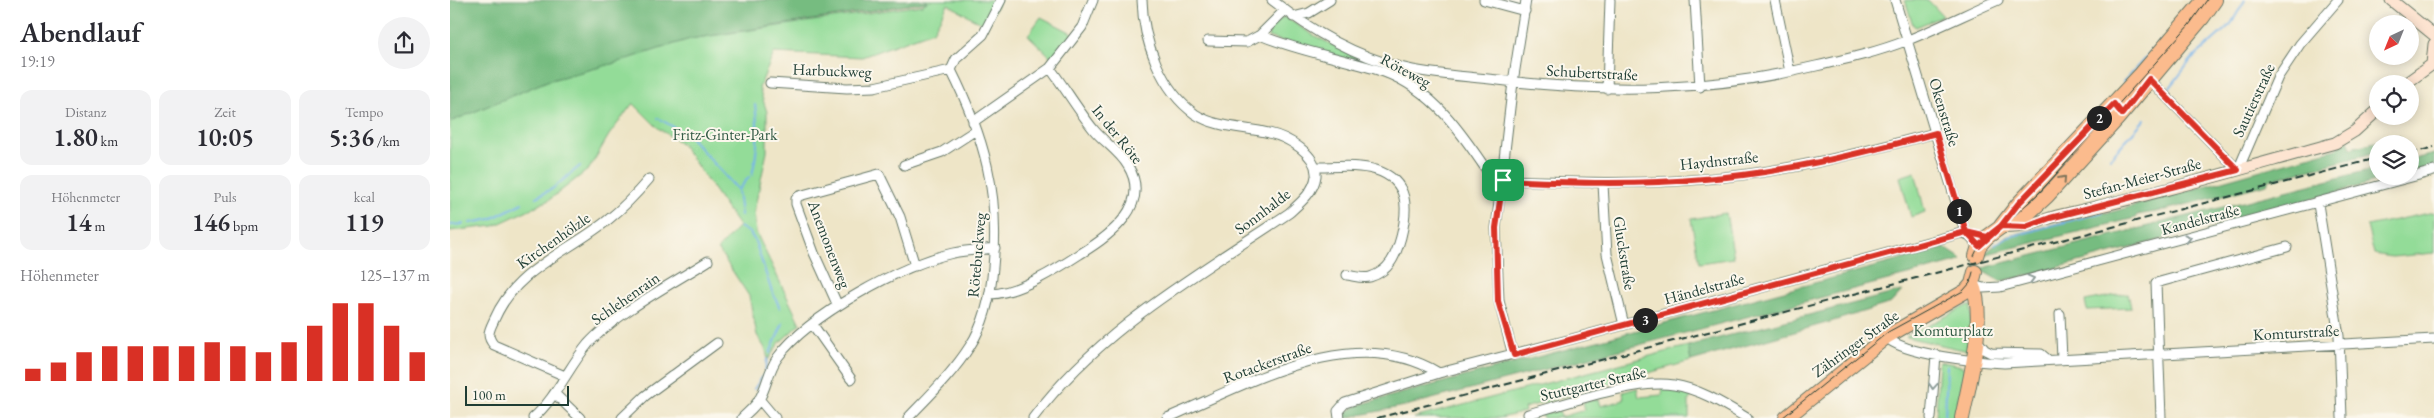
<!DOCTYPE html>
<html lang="de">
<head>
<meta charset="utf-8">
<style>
  body { margin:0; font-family:"EB Garamond",serif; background:#f2f2f3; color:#2b2b33; height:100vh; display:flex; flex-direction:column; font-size:19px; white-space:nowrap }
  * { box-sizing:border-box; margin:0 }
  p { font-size:16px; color:#7c7c81 }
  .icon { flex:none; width:28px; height:28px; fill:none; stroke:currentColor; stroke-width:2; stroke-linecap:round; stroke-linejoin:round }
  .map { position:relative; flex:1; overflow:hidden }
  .side { display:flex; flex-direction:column; background:#fff; width:450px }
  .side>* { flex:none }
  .needle { width:32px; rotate:223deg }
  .buttons { position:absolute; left:1919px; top:15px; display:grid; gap:10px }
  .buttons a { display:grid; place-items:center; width:50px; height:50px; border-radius:50%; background:#fff; box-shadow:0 2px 12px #0003; font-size:25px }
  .scale { position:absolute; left:15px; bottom:12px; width:104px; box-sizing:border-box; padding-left:5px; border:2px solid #1f3d34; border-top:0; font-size:14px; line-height:18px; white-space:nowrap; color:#1f3d34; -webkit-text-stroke:4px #fbf7ec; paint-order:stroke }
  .pin { position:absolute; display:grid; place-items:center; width:42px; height:42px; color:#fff; margin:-21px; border-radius:10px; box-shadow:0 2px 8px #0006 }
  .km { position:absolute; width:25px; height:25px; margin:-12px; border-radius:50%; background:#222; color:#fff; font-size:14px; line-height:25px; text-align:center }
  .round { display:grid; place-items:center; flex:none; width:52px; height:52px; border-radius:26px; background:#f2f2f3 }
  .head { display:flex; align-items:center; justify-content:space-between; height:85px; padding:0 20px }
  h1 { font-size:28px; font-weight:600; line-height:38px }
  .figures { display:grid; grid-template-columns:repeat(3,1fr); gap:8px; height:85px; padding:5px 20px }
  .figures div { display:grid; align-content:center; border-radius:12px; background:#f2f2f3; text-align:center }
  .figures b { font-size:25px; font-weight:600 }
  .figures small { font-size:14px; font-weight:400 }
  .figures p { font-size:14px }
  .chart { height:140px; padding:10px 20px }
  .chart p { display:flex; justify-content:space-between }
  .chart svg { width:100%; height:90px; margin-top:5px; stroke:#d93025; stroke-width:6 }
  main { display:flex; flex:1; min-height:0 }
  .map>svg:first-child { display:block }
  .green { fill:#93dc98; stroke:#598c66 }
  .forest { fill:#76bc80; stroke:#4a7c5a }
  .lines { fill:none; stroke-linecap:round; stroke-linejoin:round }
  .stream { stroke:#77b3e9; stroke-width:2 }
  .street-casing { stroke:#677867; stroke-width:11 }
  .secondary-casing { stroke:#677867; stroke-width:13 }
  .primary-casing { stroke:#677867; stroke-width:16 }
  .street { stroke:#fff; stroke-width:9 }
  .secondary { stroke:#fde4d1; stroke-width:11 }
  .primary { stroke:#fbbb8d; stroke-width:14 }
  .tram { stroke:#1f3d34; stroke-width:1 }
  .rail { stroke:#1f3d34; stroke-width:2; stroke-dasharray:8 4; stroke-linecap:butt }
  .oneway { stroke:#82765c }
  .oneway2 { stroke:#8f9e9a }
  .route-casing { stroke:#fff; stroke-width:10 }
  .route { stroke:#d93025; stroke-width:6 }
  .labels { text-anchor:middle; stroke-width:4; stroke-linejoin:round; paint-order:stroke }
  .street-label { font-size:16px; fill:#1f3d34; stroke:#fbf7ec }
  .park-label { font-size:16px; fill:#365d48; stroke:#fbf7ec }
</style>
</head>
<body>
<main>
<section class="side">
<div class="head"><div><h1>Abendlauf</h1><p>19:19</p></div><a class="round"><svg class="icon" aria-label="share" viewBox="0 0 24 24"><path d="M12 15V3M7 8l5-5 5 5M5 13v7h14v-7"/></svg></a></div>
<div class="figures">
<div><p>Distanz</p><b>1.80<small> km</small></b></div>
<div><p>Zeit</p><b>10:05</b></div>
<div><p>Tempo</p><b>5:36<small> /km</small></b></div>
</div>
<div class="figures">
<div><p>Höhenmeter</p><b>14<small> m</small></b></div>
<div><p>Puls</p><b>146<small> bpm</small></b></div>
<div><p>kcal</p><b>119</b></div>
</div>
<div class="chart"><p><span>Höhenmeter</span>125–137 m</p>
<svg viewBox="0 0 160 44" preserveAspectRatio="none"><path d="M5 44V38M15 44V35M25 44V30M35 44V27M45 44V27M55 44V27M65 44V27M75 44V25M85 44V27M95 44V30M105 44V25M115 44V17M125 44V6M135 44V6M145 44V17M155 44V30"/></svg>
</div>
</section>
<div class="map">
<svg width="1984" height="418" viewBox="0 0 1984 418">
  <rect width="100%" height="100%" fill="#fbf7ec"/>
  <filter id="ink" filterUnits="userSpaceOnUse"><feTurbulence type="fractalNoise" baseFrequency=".02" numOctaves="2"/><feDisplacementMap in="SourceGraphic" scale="10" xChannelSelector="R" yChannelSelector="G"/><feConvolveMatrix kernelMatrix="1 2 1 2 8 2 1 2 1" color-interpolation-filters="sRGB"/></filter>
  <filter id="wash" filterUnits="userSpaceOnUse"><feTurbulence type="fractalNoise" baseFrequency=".0096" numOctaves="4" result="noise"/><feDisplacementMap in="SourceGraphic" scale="20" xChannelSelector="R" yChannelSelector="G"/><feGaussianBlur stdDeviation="1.12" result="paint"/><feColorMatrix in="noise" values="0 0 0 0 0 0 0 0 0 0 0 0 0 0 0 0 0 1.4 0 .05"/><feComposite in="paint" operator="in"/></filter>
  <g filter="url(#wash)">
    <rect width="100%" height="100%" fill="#eee5c7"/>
    <path class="green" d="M476,0H550L536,26L498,4L483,31L412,57L324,53L309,88L317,112V152L304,211L306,232L350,324L329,343L318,360L316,350L307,335L299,296L268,249L289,226L232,144L208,128L183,103L159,135L139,169L99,200L44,226L0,231V122L97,81L165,63L240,39L472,5L477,2Z
      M1455,0H1478L1493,16L1466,27L1463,25Z
      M591,17L624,34L603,59L578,35Z
      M835,17L863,35L910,59L907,62L818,37C819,29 827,19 835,17Z
      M1465,172L1475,212L1461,217L1450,177Z
      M1984,212V253L1942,257L1924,254L1917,226Z
      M1276,213L1284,258L1249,263L1241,219Z
      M1678,293L1681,308L1637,310L1635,301Z
      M1516,306H1521L1520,350L1518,351L1456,337Z
      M1238,346L1241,361L1074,408L1075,412L1050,418H964Z
      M1489,361L1512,366L1515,370L1504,418H1486Z
      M1213,386L1243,395L1239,400V418H1093L1092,414L1109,411L1111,417L1135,410L1133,402L1149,399L1151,406L1174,400L1173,392L1187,388L1189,397L1212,395Z"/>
    <path class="forest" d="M0,0H476L477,2L240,39L165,63L97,81L0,122Z
      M1950,136L1953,144H1928L1927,152L1819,180L1817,184L1711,211L1687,215L1685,218L1533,255L1555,237L1654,211V213L1662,212L1886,149L1898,140L1901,148Z
      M1984,154V166L1960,173V160Z
      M1927,168L1928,176H1947L1576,276L1550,281L1534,272L1533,268Z
      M1495,248L1512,259L1511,261L955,406L895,418L897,412L908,405Z
      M1452,291L1441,303L1380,322L1241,361L1238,346Z"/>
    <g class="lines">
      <path class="stream" d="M1673,82L1711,41
        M1719,89L1741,60L1781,24L1795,0
        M208,118L237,135
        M240,137L288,190L291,215
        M1660,158L1695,119
        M302,175C308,150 309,130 305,105
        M288,190L299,177
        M86,197L102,189L130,166
        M20,223L41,219L72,203
        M0,225L13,224
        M290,227L300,233L305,241L321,289L330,308
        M1545,245L1555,238L1653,212
        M320,353L333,323
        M304,389L315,373L317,359
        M1495,418L1497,366"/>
    </g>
  </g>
  <g filter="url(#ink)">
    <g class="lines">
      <g class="street-casing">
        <path id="street" d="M822,0C860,30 903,55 950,67C981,75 1016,76 1048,80C1159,93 1256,92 1366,66C1397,59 1428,52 1458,40C1488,28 1518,13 1548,0
          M1034,0L1075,11
          M1245,0L1250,87
          M1325,0L1340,72
          M1445,0L1515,232L1529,246
          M843,17L859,13L880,0
          M810,35L835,10
          M758,41L797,42L810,35C850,52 893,58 934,72C986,91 1015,138 1044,181L1053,180C1120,182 1187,185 1254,179C1333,173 1410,153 1485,133
          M501,70L506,59L533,35L551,0
          M1699,79L1788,170L1828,77L1850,44L1888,0
          M320,83L397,88L424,87L501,70
          M1157,89L1160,0
          M523,122L600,68L632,27L643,0
          M454,165L492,152L526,130
          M865,167C884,167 907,164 926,170C960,181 958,209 951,237C946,255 940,271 920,277C913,279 904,276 897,275
          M1153,184L1157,254L1174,325
          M1868,204L1889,336L1892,418
          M1523,285L1533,288L1550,287L1984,171
          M541,294C569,293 607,269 630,254C660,236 702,205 678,166C670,152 654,142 644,130C628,110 615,88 600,68
          M388,306L364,253L346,204V199L349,196L429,174L450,217L465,266
          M1610,314L1612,359
          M363,325L401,379
          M1436,337C1454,355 1528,362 1554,363L1984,339
          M1526,339L1535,350L1541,353L1591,354L1597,359
          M1063,355L1049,301L1046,228L1063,82L1076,0
          M115,376L44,345C35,335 40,329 45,318C67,268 119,252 159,219C174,207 187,193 199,179
          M105,394L130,418
          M309,399L325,418
          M83,418C106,398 118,368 138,344C165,314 223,283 258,261
          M172,418L195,396L267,343
          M292,418C298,412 306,406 310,398C317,385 319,369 328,357C359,315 453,264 503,253C517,250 531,250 545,248
          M458,418C480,395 503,373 520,346C535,323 541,294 543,267C550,193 534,136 501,70
          M583,418C651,328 747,275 839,213C850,203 864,192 866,176C868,154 837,137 819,133C795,127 766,128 745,114C711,90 693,41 692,0
          M717,418C798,384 903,321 989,373
          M889,418L888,411L895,403L989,373L1122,339L1515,232
          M1080,418L1078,414C1119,403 1184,379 1224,385C1250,389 1275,405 1297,418
          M1481,418L1486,355
          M1711,418L1706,283L1837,247"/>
      </g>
      <g class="secondary-casing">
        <path id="secondary" d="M1941,0L1984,35
          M1982,64L1984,44
          M1955,84L1984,63
          M1553,227C1578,229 1588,220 1611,215C1704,195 1794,168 1885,143L1905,131L1928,110"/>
      </g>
      <g class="primary-casing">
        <path id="primary" d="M1551,226L1568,204L1691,74L1754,0
          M1526,256L1529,246L1537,237L1551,227L1572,219L1597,196L1668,118L1753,17L1765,0
          M1336,418L1436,337L1516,291L1522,284L1525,272
          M1512,418C1519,385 1537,315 1522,284"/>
      </g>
      <use href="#street" class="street"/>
      <use href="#secondary" class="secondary"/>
      <use href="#primary" class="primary"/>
      <path class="tram" d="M1524,256L1533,238L1566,214L1590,192L1739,25L1757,0
        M1332,418L1438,332L1513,291L1520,283L1523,272"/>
      <path class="rail" d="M1960,154L1984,147
        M927,418L1928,158"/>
    </g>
    <defs><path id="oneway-chevron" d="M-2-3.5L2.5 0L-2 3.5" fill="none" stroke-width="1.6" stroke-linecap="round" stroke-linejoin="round" transform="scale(1.25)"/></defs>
    <use class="oneway" href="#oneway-chevron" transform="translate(1613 179) rotate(-48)"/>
    <g class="oneway2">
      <use href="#oneway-chevron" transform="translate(1738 238) rotate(-15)"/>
      <use href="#oneway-chevron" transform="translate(1581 279) rotate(-15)"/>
      <use href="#oneway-chevron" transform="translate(1483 386) rotate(94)"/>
    </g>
  </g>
  <g class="lines" filter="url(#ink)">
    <g class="route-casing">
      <path id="route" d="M1053,180C1120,183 1187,185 1254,179C1332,173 1410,154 1486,133L1516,232L1529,246L1551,226L1576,227L1600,218L1788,170L1699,79L1672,114L1664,104L1568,204L1551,226L1537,237L1516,232L1064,355L1048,301L1046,228L1053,180"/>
    </g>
    <use href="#route" class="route"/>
  </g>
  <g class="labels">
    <g class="street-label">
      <text transform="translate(382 70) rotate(2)" y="6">Harbuckweg</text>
      <text transform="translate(956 70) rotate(28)" y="6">Röteweg</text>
      <text transform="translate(1142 72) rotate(3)" y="6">Schubertstraße</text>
      <text transform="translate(1803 100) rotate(-65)" y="6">Sautierstraße</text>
      <text transform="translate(1495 112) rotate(73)" y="6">Okenstraße</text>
      <text transform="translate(668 134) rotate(51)" y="6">In der Röte</text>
      <text transform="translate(1269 160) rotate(-6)" y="6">Haydnstraße</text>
      <text transform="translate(1692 178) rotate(-15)" y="6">Stefan-Meier-Straße</text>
      <text transform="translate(812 211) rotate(-37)" y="6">Sonnhalde</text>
      <text transform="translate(1750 219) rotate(-15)" y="6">Kandelstraße</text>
      <text transform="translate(103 240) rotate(-35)" y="6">Kirchenhölzle</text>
      <text transform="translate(380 244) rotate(69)" y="6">Anemonenweg</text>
      <text transform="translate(1175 253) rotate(81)" y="6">Gluckstraße</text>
      <text transform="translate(526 255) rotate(-85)" y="6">Rötebuckweg</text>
      <text transform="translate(1254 288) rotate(-15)" y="6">Händelstraße</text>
      <text transform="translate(175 298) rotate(-35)" y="6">Schlehenrain</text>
      <text transform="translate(1846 332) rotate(-3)" y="6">Komturstraße</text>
      <text transform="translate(1405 343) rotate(-36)" y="6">Zähringer Straße</text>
      <text transform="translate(817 362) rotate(-20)" y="6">Rotackerstraße</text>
      <text transform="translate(1143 383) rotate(-13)" y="6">Stuttgarter Straße</text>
    </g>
    <g class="park-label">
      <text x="275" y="140">Fritz-Ginter-Park</text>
      <text x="1503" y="336">Komturplatz</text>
    </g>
  </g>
</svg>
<div class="buttons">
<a><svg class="needle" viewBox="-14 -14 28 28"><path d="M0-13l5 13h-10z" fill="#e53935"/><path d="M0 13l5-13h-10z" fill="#7c7c81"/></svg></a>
<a><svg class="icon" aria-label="locate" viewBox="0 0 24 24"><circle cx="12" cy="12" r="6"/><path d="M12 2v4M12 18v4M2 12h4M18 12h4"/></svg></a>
<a><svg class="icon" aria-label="layers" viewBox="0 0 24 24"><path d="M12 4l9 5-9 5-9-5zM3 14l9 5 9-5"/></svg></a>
</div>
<div class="scale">100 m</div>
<div class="pin" style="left:1053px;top:180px;background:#1e9e55"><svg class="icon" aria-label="arrive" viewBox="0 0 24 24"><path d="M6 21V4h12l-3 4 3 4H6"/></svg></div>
<b class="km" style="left:1509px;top:211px">1</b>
<b class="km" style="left:1649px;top:118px">2</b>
<b class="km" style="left:1195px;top:320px">3</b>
</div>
</main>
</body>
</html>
